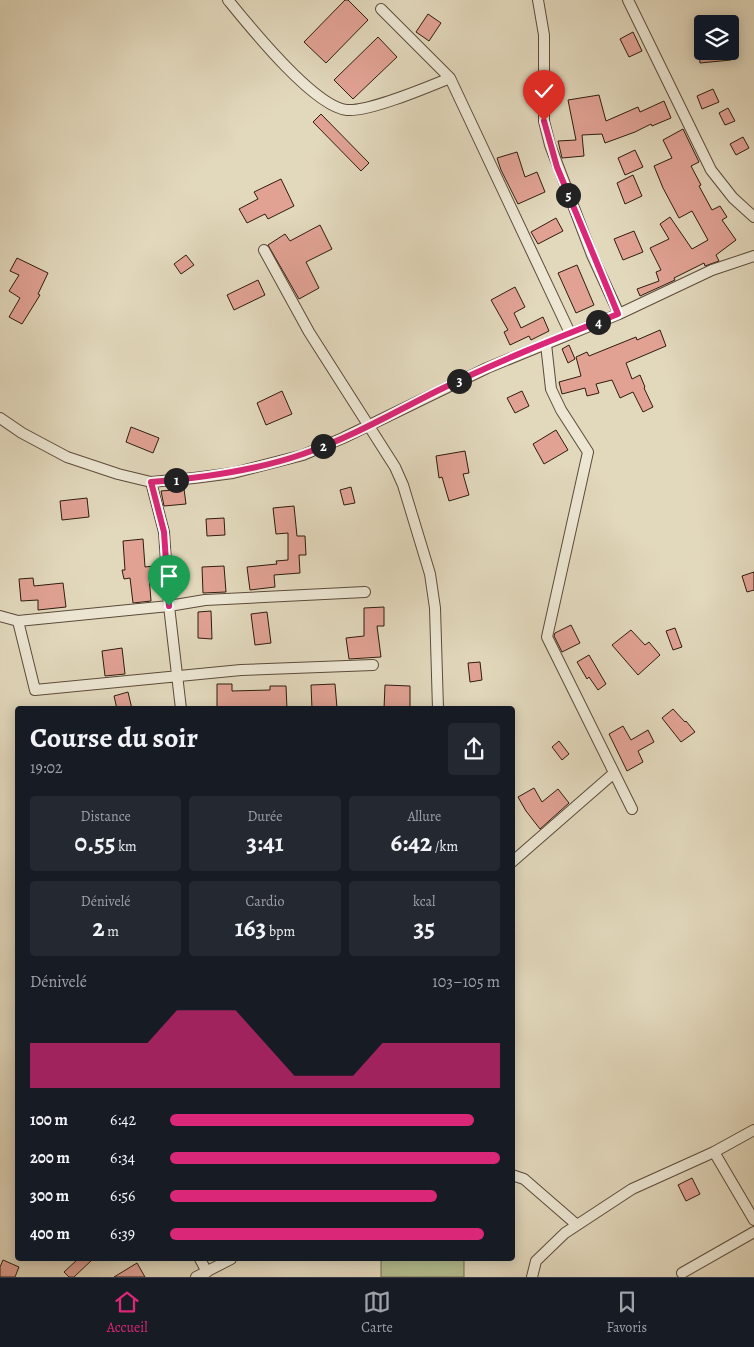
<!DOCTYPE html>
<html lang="fr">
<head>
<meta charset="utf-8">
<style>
  body { margin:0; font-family:Alegreya,serif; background:#242831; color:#f1f3f6; height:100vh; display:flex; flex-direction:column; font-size:19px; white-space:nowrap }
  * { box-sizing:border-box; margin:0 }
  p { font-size:16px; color:#9ea1a6 }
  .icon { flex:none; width:28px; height:28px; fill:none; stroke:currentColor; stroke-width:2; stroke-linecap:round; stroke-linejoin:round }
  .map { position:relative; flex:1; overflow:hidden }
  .drawer { position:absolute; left:15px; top:706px; width:500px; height:555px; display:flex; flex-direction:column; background:#171b24; border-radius:5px; box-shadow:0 2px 12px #0003 }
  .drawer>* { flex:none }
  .buttons { position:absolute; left:694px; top:15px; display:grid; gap:10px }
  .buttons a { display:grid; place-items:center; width:45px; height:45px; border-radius:5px; background:#171b24; box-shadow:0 2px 12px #0003; font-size:25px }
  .pin { position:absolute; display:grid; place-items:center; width:42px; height:42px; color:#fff; margin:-51px -21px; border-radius:50% 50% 50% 0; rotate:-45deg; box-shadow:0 0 5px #0007 }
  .pin .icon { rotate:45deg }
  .km { position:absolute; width:25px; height:25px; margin:-12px; border-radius:50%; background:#222; color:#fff; font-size:14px; line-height:25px; text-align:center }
  .round { display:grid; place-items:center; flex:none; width:52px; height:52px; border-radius:5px; background:#242831 }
  .headline { display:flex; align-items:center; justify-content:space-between; height:85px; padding:0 15px }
  h1 { font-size:28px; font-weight:600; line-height:38px }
  .metrics { display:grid; grid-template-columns:repeat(3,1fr); gap:8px; height:85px; padding:5px 15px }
  .metrics div { display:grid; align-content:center; border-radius:5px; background:#242831; text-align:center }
  .metrics b { font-size:25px; font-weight:600 }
  .metrics small { font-size:14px; font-weight:400 }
  .metrics p { font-size:14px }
  .chart { height:140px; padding:10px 15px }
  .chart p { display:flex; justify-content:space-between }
  .chart svg { width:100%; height:90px; margin-top:5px; fill:#db2777; opacity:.7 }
  ul { padding:0 15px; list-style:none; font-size:16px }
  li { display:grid; grid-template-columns:80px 60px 1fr; align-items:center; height:38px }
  li i { height:12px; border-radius:6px; background:#db2777 }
  .menu { display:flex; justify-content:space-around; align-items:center; height:70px; border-top:1px solid #363941; background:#171b24; font-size:14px; color:#9ea1a6 }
  .menu a { display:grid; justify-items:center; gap:2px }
  .menu .on { color:#db2777 }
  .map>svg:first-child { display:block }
  .green { fill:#b4be90; stroke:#726d50 }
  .building { fill:#e1a294; stroke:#2f1c0f }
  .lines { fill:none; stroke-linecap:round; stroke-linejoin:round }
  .minor-casing { stroke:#5c4b3a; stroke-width:12 }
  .minor { stroke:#ece6d3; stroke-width:10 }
  .route-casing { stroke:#fff; stroke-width:10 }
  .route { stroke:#db2777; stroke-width:6 }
</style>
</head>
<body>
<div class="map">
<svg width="754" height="1277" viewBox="0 0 754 1277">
  <rect width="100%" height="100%" fill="#e2d8bc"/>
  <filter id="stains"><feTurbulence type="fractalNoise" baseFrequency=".004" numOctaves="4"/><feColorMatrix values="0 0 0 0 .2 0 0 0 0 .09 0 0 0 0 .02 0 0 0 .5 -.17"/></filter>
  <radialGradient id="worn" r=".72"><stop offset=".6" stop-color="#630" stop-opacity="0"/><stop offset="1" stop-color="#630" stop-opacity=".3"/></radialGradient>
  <path class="green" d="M381,1259H464V1277H381Z"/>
  <path class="building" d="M345,0H348L368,20L326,63L304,42Z
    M428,14L441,23L429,41L416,32Z
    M633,32L642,51L629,57L620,39Z
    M378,37L397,57L353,99L334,80Z
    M699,51H730L731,60L700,63Z
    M713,89L719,102L702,109L697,96Z
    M599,95L606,121L638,107L640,112L664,101L671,118L652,126L651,124L635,132L605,143L602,134L582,135L584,156L562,158L558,141L576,140L568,100Z
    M728,108L735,121L725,125L719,113Z
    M321,114L369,163L361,171L313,122Z
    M683,129L699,162L691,166L701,185L699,186L712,210L720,206L727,217L722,220L736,240L716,255L719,261L705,266L704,263L674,278L675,280L640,296L637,289L659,281L656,272L661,270L650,248L669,239L660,224L670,217L692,249L708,240L692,211L679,218L663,188L654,166L672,158L663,140Z
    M743,137L749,148L736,155L730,144Z
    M635,150L643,167L625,175L618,158Z
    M517,152L525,177L537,172L545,192L518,204L501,170L497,158Z
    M633,175L642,196L625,204L617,183Z
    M281,179L294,206L268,219L265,214L247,223L239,209L258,199L254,192Z
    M556,218L563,231L538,244L531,232Z
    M320,225L332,249L306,262L319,288L299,299L268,245L285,234L290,241Z
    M634,231L643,252L623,260L614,239Z
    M186,255L194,265L181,274L174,264Z
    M17,258L48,273L38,294L40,295L22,324L9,317L20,298L9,291L19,275L10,271Z
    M577,265L594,305L576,313L558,273Z
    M258,280L265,295L234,310L227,295Z
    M515,287L525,307L514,313L521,328L543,317L549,331L531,340L529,336L510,345L504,332L508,330L491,300Z
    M660,330L666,346L626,363L632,379L640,375L645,387L644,388L653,407L643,412L633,392L620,398L612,380L596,384L599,393L587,396L585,388L562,394L559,382L581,376L576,357L587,352L589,356L636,337L637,340Z
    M569,345L575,359L568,363L562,349Z
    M282,391L292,414L266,425L257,403Z
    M522,391L529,406L515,413L507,398Z
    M131,427L159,438L153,453L126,442Z
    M556,430L568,450L544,464L533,444Z
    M465,451L469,473L463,474L469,495L449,501L442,477L439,478L436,456Z
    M351,487L355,503L344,505L340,490Z
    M184,489L186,504L164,506L161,491Z
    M87,498L89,517L62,520L60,501Z
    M294,506L297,536H305L306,555H299L300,573L274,575L275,587L250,590L247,567L277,564L276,561L288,560V533L276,534L273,508Z
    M224,518L225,535L207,536L206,519Z
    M143,539L145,567L154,566L155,575L149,576L151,601L133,603L130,578L124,579L122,570H125L123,541Z
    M224,566L226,592L203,593L202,567Z
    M754,572V590L747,592L742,576Z
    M33,578L34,586L63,583L66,607L38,610V600L21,601L19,579Z
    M384,607V626H377L381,657L349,659L346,638L364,636V608Z
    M211,611L212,639L198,638V612Z
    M267,612L271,643L255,645L251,614Z
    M571,625L580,643L562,652L554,636L555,633Z
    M675,628L682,647L673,650L666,631Z
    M631,630L645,645L649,642L660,655L638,675L612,645Z
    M122,648L125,674L105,676L102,651Z
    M589,655L606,684L598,690L589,677L587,679L577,662Z
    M480,662L482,680L470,682L468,663Z
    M217,684H232V691L270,690V686H286L287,709H217Z
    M335,684L337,708L312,709L311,685Z
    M385,685L410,686V709H384Z
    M128,692L132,709H117L114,696Z
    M673,709L685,722L686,721L695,732L681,742L662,718Z
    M623,726L631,740L648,730L654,742L638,751L643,762L627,771L609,734Z
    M559,741L569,754L562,760L552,747Z
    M534,788L542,802L558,789L569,803L540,829L526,811L518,797Z
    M692,1178L700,1194L686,1201L678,1185Z
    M78,1259H93L74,1277H69L64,1272Z
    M3,1260L19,1267L15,1277H0V1267Z
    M137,1263L145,1277H114Z"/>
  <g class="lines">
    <g class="minor-casing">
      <path id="minor" d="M228,0C250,27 314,107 347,110C369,112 428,87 450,78
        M538,0L544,35V121L550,145L592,255L619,314
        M628,0L711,170L733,198L754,217
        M381,9L450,78L570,333
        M264,250L309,332L395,467L403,485L430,574L435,608L438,709
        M546,344L551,389L561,410L588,452L547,637L632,809
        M0,418L22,433L67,457L118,474L151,482L194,478L233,473L303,455L343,438L487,368L619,314L712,270L754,256
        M151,482L164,532L169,606L181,709
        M0,616L18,621L169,606L205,600L365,592
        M18,621L35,690L241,670L373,665
        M512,862L614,773
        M714,1152L754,1220
        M512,1175L524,1179L577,1225
        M200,1259L207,1272
        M682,1273L754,1232
        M196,1277L231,1259
        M532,1277L536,1261L565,1233L632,1189L714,1152L754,1130"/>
    </g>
    <use href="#minor" class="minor"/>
  </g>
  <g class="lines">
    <g class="route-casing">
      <path id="route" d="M169,606L164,532L151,482C202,478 254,471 303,454C350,438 393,413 437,391C496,362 557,338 618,314L557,167L544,121"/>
    </g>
    <use href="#route" class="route"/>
  </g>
  <rect width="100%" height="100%" filter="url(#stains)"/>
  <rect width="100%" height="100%" fill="url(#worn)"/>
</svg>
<div class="buttons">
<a><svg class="icon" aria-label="layers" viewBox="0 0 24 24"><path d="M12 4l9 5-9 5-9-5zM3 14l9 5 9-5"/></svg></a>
</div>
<div class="pin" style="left:169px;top:606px;background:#1e9e55"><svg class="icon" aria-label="arrive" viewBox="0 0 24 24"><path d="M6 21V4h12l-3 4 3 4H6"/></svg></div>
<div class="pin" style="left:544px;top:121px;background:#d93025"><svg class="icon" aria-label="check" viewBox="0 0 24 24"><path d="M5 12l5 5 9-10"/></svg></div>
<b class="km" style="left:176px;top:480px">1</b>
<b class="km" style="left:323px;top:446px">2</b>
<b class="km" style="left:459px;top:381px">3</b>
<b class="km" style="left:598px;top:322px">4</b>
<b class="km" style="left:568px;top:195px">5</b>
<section class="drawer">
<div class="headline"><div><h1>Course du soir</h1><p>19:02</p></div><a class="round"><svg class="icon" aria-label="share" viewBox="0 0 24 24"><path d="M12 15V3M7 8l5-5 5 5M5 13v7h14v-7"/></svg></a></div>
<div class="metrics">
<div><p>Distance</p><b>0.55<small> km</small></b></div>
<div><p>Durée</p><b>3:41</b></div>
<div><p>Allure</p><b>6:42<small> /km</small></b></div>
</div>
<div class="metrics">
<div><p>Dénivelé</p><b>2<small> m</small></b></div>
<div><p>Cardio</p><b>163<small> bpm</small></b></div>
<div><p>kcal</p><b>35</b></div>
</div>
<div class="chart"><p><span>Dénivelé</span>103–105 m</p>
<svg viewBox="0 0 160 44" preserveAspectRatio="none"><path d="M0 44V22L10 22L20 22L30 22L40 22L50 6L60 6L70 6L80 22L90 38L100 38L110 38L120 22L130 22L140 22L150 22L160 22V44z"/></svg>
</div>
<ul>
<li><b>100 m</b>6:42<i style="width:92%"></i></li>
<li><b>200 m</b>6:34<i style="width:100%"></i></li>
<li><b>300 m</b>6:56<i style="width:81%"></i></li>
<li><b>400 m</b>6:39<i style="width:95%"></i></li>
</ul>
</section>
</div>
<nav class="menu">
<a class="on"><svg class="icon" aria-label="home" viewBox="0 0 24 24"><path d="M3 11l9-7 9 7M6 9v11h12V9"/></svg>Accueil</a>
<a><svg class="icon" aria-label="map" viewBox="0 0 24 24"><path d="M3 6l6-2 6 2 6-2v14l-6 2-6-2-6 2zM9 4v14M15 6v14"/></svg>Carte</a>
<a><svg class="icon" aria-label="saved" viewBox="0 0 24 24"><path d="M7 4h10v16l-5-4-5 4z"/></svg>Favoris</a>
</nav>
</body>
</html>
